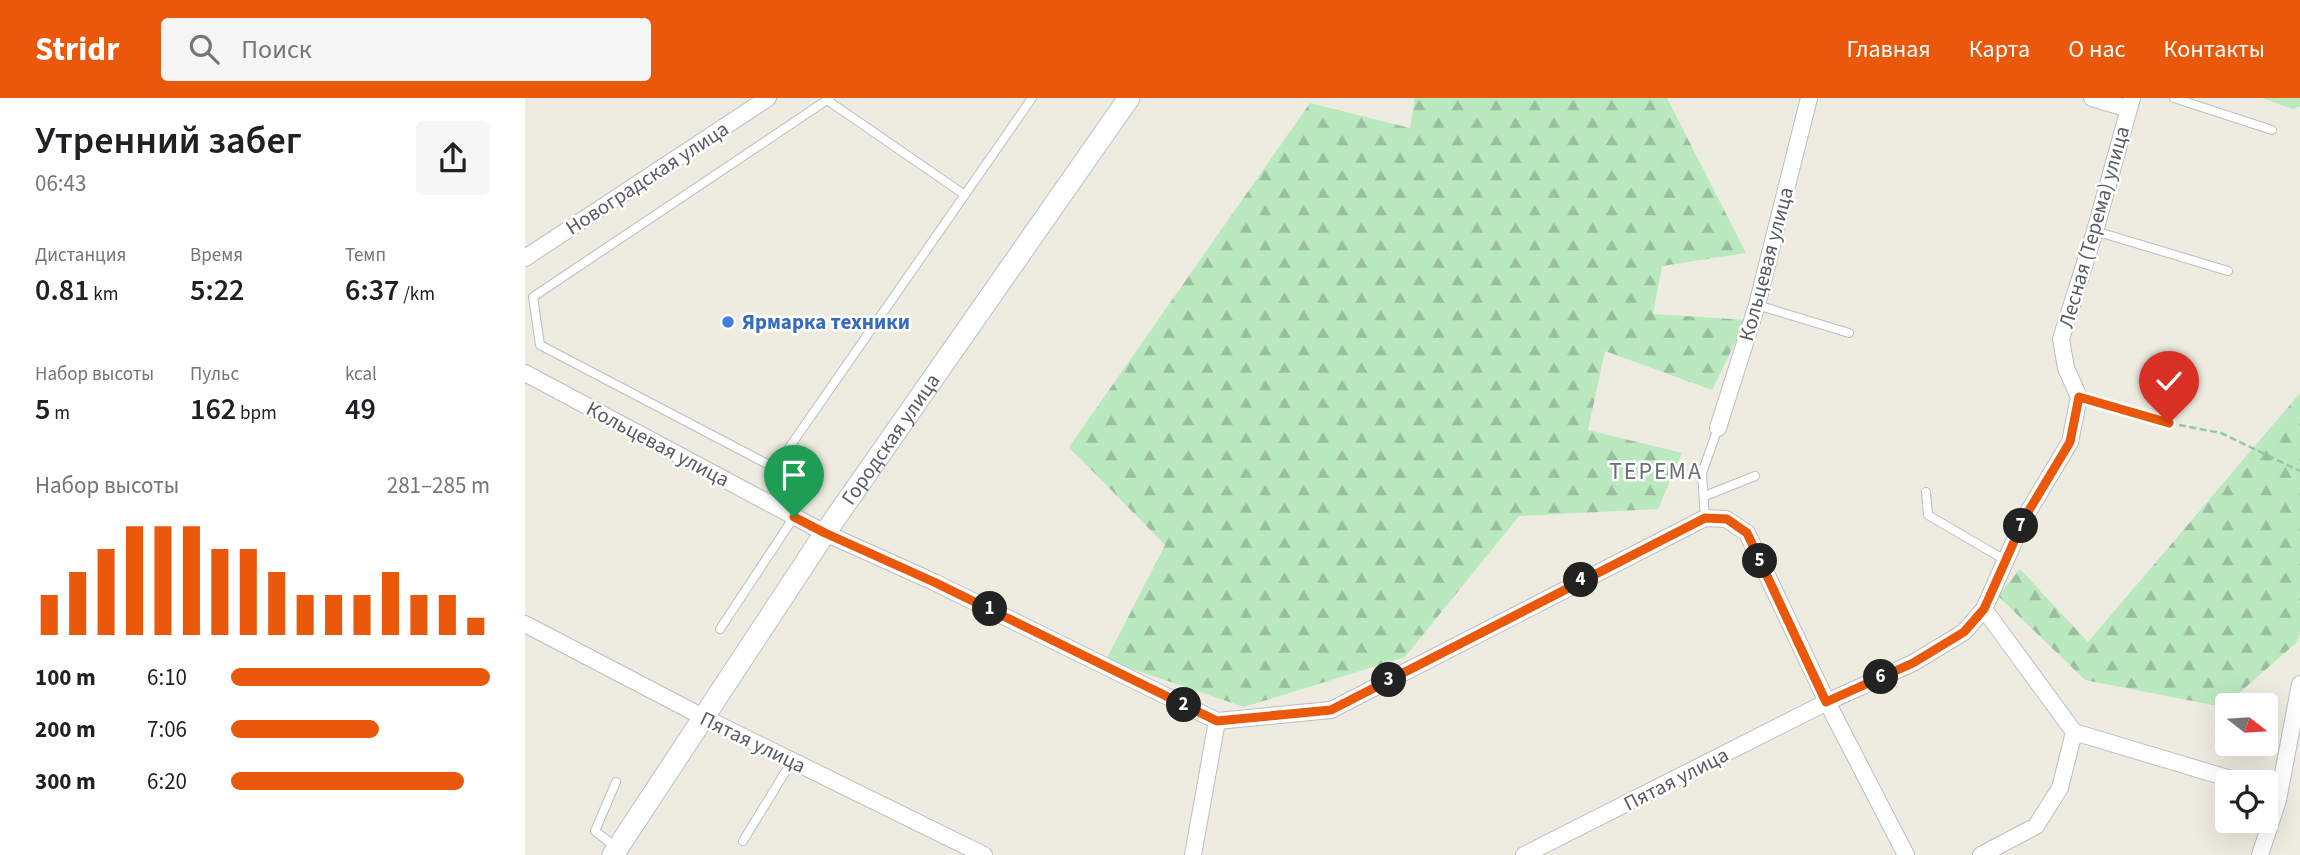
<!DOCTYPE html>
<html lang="ru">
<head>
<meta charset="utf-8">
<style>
  body { margin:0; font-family:"Source Sans 3",sans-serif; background:#f6f6f6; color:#202124; height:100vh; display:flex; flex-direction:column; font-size:26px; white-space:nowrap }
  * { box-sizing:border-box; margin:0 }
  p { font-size:23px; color:#757577 }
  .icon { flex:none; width:38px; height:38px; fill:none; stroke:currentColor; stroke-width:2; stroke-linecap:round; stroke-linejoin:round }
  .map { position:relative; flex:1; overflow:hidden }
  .panel { display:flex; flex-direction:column; background:#fff; width:525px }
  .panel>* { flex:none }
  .needle { width:46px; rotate:107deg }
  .buttons { position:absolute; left:1690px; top:595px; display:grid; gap:14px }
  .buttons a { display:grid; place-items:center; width:63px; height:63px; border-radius:7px; background:#fff; box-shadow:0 7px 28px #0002; font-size:35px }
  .pin { position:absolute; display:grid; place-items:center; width:60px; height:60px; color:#fff; margin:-72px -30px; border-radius:50% 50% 50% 0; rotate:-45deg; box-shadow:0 0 7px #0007 }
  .pin .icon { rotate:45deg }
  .km { position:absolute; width:35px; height:35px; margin:-18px; border-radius:50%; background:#222; color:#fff; font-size:19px; line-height:35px; text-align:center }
  .round { display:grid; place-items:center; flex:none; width:74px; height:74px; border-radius:7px; background:#f6f6f6 }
  .summary { display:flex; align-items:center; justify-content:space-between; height:119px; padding:0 35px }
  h1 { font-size:38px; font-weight:600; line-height:52px }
  .stats { display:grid; grid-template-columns:repeat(3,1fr); gap:10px; height:119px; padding:7px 35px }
  .stats div { display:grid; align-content:center }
  .stats b { font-size:30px; font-weight:600 }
  .stats small { font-size:19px; font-weight:400 }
  .stats p { font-size:19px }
  .chart { height:196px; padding:14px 35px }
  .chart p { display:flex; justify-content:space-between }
  .chart svg { width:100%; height:126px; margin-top:7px; stroke:#ea580c; stroke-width:6 }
  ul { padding:0 35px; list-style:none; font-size:23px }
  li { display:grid; grid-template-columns:112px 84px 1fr; align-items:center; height:52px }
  li i { height:18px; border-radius:9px; background:#ea580c }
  header { display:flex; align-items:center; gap:42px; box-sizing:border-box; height:98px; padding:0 35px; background:#ea580c; color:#fff }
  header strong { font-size:33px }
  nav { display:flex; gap:38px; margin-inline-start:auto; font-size:24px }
  .search { width:490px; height:63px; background:#f6f6f6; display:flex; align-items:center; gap:18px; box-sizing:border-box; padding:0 24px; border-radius:7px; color:#757577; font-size:26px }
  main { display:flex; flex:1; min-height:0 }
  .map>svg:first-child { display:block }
  .forest { fill:url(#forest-firs) }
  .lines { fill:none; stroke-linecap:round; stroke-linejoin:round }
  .lane-casing { stroke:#bbbdc3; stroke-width:10 }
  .street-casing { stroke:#bbbdc3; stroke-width:18 }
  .secondary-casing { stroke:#bbbec6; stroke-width:23 }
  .path { stroke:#93c8a8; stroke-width:2.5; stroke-dasharray:7 3.5; stroke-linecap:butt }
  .lane { stroke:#fff; stroke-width:8 }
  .street { stroke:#fff; stroke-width:16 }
  .secondary { stroke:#fff; stroke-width:21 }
  .route-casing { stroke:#fff; stroke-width:14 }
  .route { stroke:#ea580c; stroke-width:9 }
  .shop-dot { fill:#3f7fe0; stroke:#fff; stroke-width:2.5 }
  .labels { text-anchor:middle; stroke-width:5; stroke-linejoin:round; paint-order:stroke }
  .street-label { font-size:21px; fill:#595c63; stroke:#fff }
  .shop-label { font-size:21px; font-weight:bold; fill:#366cbe; stroke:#fff; text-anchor:start }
  .quarter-label { font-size:24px; letter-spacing:2px; fill:#6a6e75; stroke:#fff }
</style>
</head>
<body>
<header>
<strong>Stridr</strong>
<div class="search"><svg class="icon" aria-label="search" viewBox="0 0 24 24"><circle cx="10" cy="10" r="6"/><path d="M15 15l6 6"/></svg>Поиск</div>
<nav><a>Главная</a><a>Карта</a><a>О нас</a><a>Контакты</a></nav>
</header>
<main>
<section class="panel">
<div class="summary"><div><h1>Утренний забег</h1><p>06:43</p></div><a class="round"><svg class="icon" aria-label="share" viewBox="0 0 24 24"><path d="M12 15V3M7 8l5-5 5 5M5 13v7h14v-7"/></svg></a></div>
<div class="stats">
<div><p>Дистанция</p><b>0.81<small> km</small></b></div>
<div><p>Время</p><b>5:22</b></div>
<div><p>Темп</p><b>6:37<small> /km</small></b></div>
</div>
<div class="stats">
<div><p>Набор высоты</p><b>5<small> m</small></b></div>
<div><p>Пульс</p><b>162<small> bpm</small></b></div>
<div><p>kcal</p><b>49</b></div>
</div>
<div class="chart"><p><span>Набор высоты</span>281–285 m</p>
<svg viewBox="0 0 160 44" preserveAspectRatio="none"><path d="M5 44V30M15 44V22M25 44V14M35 44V6M45 44V6M55 44V6M65 44V14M75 44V14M85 44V22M95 44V30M105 44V30M115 44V30M125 44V22M135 44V30M145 44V30M155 44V38"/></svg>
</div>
<ul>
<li><b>100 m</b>6:10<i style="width:100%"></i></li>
<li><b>200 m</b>7:06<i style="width:57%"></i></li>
<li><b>300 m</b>6:20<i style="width:90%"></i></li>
</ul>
</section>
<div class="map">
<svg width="1775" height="757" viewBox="0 0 1775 757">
  <defs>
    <pattern id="forest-firs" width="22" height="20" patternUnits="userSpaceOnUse" patternTransform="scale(1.75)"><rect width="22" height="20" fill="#bae8bf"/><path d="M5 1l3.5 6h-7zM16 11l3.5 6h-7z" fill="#9abf9f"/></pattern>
  </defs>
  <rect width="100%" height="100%" fill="#eeece0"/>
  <path class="forest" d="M890,0H1142L1221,155L1137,168L1128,216L1221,222L1187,292L1080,253L1063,332L1157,355L1133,411L994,418L880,559L719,609L581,562L640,447L544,349L785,5L885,30Z
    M1737,0H1775V8L1768,11Z
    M1775,295V534L1772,544L1698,609L1560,582L1473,498L1495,471L1563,544Z"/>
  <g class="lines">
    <g class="lane-casing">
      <path id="lane" d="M305,0L8,199L15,247L250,370L507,0
        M1649,0L1747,32
        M302,2L440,97
        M1570,133L1703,173
        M1232,207L1324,235
        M1554,299L1644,325
        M1401,394L1403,417L1480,462
        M1180,398L1230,378
        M1180,420L1177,375L1193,330
        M195,531L269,419
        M91,684L70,733L92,750
        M218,743L267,663"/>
    </g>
    <g class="street-casing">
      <path id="street" d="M1567,0L1604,11
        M0,160L243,0
        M0,275L300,435L409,484L692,623L806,612L1180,420L1201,421L1222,435L1302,604L1381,757
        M1193,330L1232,207L1284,0
        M1459,511L1549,634L1716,684
        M0,526L178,619L459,757
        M668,757L692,623
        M999,757L1302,604L1388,565L1439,534L1459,511L1500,419L1545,344L1554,299L1541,270L1536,241L1570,133L1607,0
        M1456,757L1511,728L1535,690L1549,634
        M1735,757L1753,702L1775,586"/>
    </g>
    <g class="secondary-casing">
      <g id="secondary">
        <path id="s1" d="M88,757L300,435L604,0"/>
      </g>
    </g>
    <path class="path" d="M1654,327L1696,335L1775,373"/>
    <use href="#lane" class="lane"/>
    <use href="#street" class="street"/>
    <use href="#secondary" class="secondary"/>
  </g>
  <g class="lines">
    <g class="route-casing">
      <path id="route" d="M269,419L300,435L409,484L692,623L806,612L1180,420L1202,421L1222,435L1301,604L1388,565L1439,534L1459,511L1500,419L1545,344L1554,299L1644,325"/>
    </g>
    <use href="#route" class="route"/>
  </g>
  <circle class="shop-dot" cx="203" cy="224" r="7"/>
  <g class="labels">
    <g class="street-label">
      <text transform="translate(122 80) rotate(-33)" y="7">Новоградская улица</text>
      <text transform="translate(1569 129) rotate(-74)" y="7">Лесная (Терема) улица</text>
      <text transform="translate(1241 166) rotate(-75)" y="7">Кольцевая улица</text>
      <text dy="7" stroke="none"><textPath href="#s1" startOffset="500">Городская улица</textPath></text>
      <text transform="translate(133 346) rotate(28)" y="7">Кольцевая улица</text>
      <text transform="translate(228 644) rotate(26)" y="7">Пятая улица</text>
      <text transform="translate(1151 681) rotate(-27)" y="7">Пятая улица</text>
    </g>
    <g class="shop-label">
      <text x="217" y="231">Ярмарка техники</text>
    </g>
    <g class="quarter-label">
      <text x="1131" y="381">ТЕРЕМА</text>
    </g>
  </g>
</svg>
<div class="buttons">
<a><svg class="needle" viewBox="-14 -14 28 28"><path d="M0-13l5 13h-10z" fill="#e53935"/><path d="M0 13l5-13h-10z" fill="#757577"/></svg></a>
<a><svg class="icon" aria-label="locate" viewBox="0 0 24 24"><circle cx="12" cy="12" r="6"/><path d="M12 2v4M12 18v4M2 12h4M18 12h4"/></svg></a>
</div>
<div class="pin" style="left:269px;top:419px;background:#1e9e55"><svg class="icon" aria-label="arrive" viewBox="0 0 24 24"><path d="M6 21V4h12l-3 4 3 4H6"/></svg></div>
<div class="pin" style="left:1644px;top:325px;background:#d93025"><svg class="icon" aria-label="check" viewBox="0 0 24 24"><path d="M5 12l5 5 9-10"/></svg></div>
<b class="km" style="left:465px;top:511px">1</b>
<b class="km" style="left:659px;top:607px">2</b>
<b class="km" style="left:864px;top:582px">3</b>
<b class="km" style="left:1056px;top:482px">4</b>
<b class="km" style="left:1235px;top:463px">5</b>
<b class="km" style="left:1356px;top:579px">6</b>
<b class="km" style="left:1496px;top:428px">7</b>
</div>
</main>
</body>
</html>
